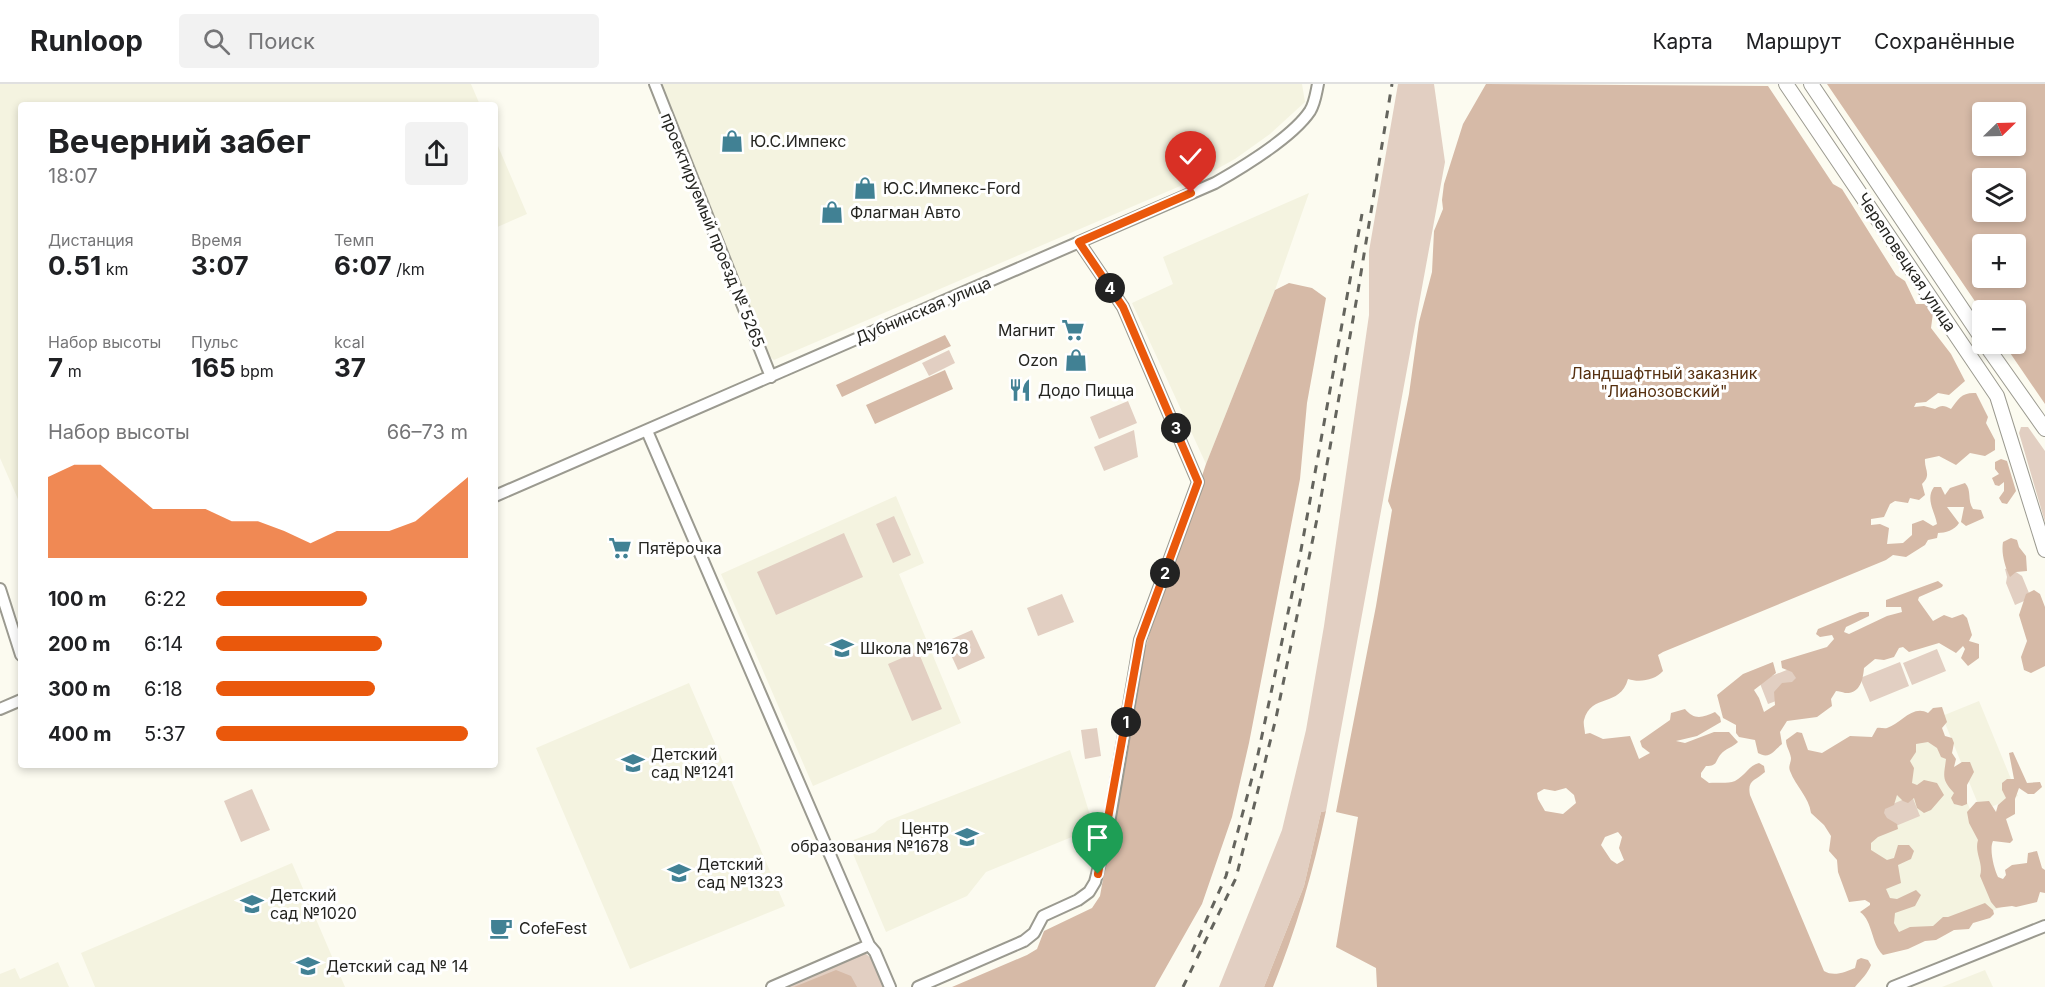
<!DOCTYPE html>
<html lang="ru">
<head>
<meta charset="utf-8">
<style>
  body { margin:0; font-family:Inter,sans-serif; background:#f2f2f2; color:#202124; height:100vh; display:flex; flex-direction:column; font-size:22px; white-space:nowrap }
  * { box-sizing:border-box; margin:0 }
  p { font-size:20px; color:#757577 }
  .icon { flex:none; width:33px; height:33px; fill:none; stroke:currentColor; stroke-width:2; stroke-linecap:round; stroke-linejoin:round }
  .map { position:relative; flex:1; overflow:hidden }
  .drawer { position:absolute; left:18px; top:18px; width:480px; height:666px; display:flex; flex-direction:column; background:#fff; border-radius:6px; box-shadow:0 3px 9px #0003 }
  .drawer>* { flex:none }
  .needle { width:39px; rotate:67deg }
  .controls { position:absolute; left:1972px; top:18px; display:grid; gap:12px }
  .controls a { display:grid; place-items:center; width:54px; height:54px; border-radius:6px; background:#fff; box-shadow:0 3px 9px #0003; font-size:30px }
  .pin { position:absolute; display:grid; place-items:center; width:51px; height:51px; color:#fff; margin:-62px -26px; border-radius:50% 50% 50% 0; rotate:-45deg; box-shadow:0 0 6px #0007 }
  .pin .icon { rotate:45deg }
  .km { position:absolute; width:30px; height:30px; margin:-15px; border-radius:50%; background:#222; color:#fff; font-size:16px; line-height:30px; text-align:center }
  .round { display:grid; place-items:center; flex:none; width:63px; height:63px; border-radius:6px; background:#f2f2f2 }
  .headline { display:flex; align-items:center; justify-content:space-between; height:102px; padding:0 30px }
  h1 { font-size:33px; font-weight:700; line-height:45px }
  .figures { display:grid; grid-template-columns:repeat(3,1fr); gap:9px; height:102px; padding:6px 30px }
  .figures div { display:grid; align-content:center }
  .figures b { font-size:26px; font-weight:700 }
  .figures small { font-size:16px; font-weight:400 }
  .figures p { font-size:16px }
  .chart { height:168px; padding:12px 30px }
  .chart p { display:flex; justify-content:space-between }
  .chart svg { width:100%; height:108px; margin-top:6px; fill:#ea580c; opacity:.7 }
  ul { padding:0 30px; list-style:none; font-size:20px }
  li { display:grid; grid-template-columns:96px 72px 1fr; align-items:center; height:45px }
  li i { height:15px; border-radius:8px; background:#ea580c }
  header { display:flex; align-items:center; gap:36px; box-sizing:border-box; height:84px; padding:0 30px; background:#fff; border-bottom:2px solid #e0e0e0 }
  header strong { font-size:28px }
  nav { display:flex; gap:33px; margin-inline-start:auto; font-size:21px }
  .search { width:420px; height:54px; background:#f2f2f2; display:flex; align-items:center; gap:15px; box-sizing:border-box; padding:0 21px; border-radius:6px; color:#757577; font-size:22px }
  .map>svg:first-child { display:block }
  .built { fill:#f4f3e0 }
  .green { fill:#e2cfc2 }
  .forest { fill:#d6baa7; fill-rule:evenodd }
  .lines { fill:none; stroke-linecap:round; stroke-linejoin:round }
  .minor-casing { stroke:#9b9a90; stroke-width:14 }
  .major-casing { stroke:#9b9a90; stroke-width:16 }
  .minor { stroke:#fff; stroke-width:10 }
  .major { stroke:#fff; stroke-width:14 }
  .rail { stroke:#64645d; stroke-width:3; stroke-dasharray:8 8; stroke-linecap:butt }
  .route-casing { stroke:#fff; stroke-width:12 }
  .route { stroke:#ea580c; stroke-width:8 }
  .labels { text-anchor:middle; stroke-width:6; stroke-linejoin:round; paint-order:stroke }
  .poi-label { font-size:16px; fill:#252521; stroke:#fff; text-anchor:start }
  .street-label { font-size:16px; fill:#252521; stroke:#fff }
  .park-label { font-size:16px; fill:#563010; stroke:#fff }
</style>
</head>
<body>
<header>
<strong>Runloop</strong>
<div class="search"><svg class="icon" aria-label="search" viewBox="0 0 24 24"><circle cx="10" cy="10" r="6"/><path d="M15 15l6 6"/></svg>Поиск</div>
<nav><a>Карта</a><a>Маршрут</a><a>Сохранённые</a></nav>
</header>
<div class="map">
<svg width="2045" height="903" viewBox="0 0 2045 903">
  <rect width="100%" height="100%" fill="#fcfbf0"/>
  <path class="built" d="M0,0H471L480,21H21V422L0,374Z
    M660,0H1302L1305,18L1270,50L1235,75L1206,91L774,276L770,273Z
    M495,55L527,130L495,144Z
    M1309,109L1275,206L1206,380L1132,219L1173,200L1163,173Z
    M896,412L924,479L899,490L961,639L813,702L721,490Z
    M689,599L785,822L630,885L536,664Z
    M1979,617L2018,712L1981,727L1942,632Z
    M1935,640L2009,820L1904,863L1830,684Z
    M1070,666L1094,744L986,788L967,812L886,848L848,758L875,748L887,737Z
    M292,779L345,903H95L81,869Z
    M58,878L69,903H0V890L15,884L20,895Z
    M1985,886L1993,903H1942Z"/>
  <path class="green" d="M1398,0H1434L1445,78L1326,727L1321,728L1304,802L1264,903H1219L1282,746L1306,646L1324,542L1369,231V167Z
    M949,266L955,279L929,292L922,279Z
    M1128,317L1137,339L1099,355L1090,333Z
    M2021,343H2028L2045,367V438L2019,349Z
    M1134,346L1138,373L1104,387L1094,363Z
    M894,432L911,471L893,479L876,440Z
    M844,449L863,493L776,531L757,488Z
    M2014,482L2016,488L2022,492L2031,514L2015,521L2006,499L2007,493L2005,485Z
    M1062,510L1074,538L1038,552L1027,524Z
    M972,546L985,574L958,586L945,558Z
    M1937,565L1946,587L1912,601L1903,579Z
    M918,567L942,625L912,637L888,580Z
    M1900,578L1909,602L1870,618L1860,594Z
    M1799,581L1808,605L1768,620L1759,597Z
    M1097,644L1101,672L1085,675L1081,646Z
    M252,705L270,746L241,758L224,717Z
    M1912,712L1920,732L1886,746L1878,726Z
    M865,869L872,875L885,903H782Z"/>
  <path class="forest" d="M1486,0L1768,2L1833,100L1842,105L1896,191L1905,197L1916,220H1925L1933,229L1931,244L1951,270L1965,297L1949,311L1938,309L1926,318L1916,319L1914,323L1924,322L1935,325C1941,321 1944,321 1951,325C1958,315 1962,308 1976,309L1988,333L1986,339L1995,356V366L1985,372L1970,369L1956,381L1939,372L1925,375C1924,385 1932,391 1922,400L1925,411L1919,416L1910,414L1908,419L1895,417L1890,420L1884,433L1871,435V441L1880,440L1889,444L1887,460L1903,459L1912,451V440L1923,436L1933,442L1937,440C1935,428 1925,415 1934,403H1941L1945,411L1950,404L1965,399C1972,406 1967,416 1973,425L1981,426L1984,434L1966,442L1961,438L1964,423H1947L1959,439C1955,446 1945,449 1938,449L1937,454L1928,456L1925,461L1906,473L1893,471L1886,476L1663,568L1658,571L1663,587C1655,596 1640,599 1628,595C1620,624 1591,609 1584,636C1583,640 1585,646 1585,650L1590,649L1603,655L1630,652L1639,675L1650,669L1642,663L1640,657L1670,636L1671,629L1685,625C1694,636 1702,634 1715,628L1720,633L1721,638L1697,652L1676,657L1685,659L1714,648H1729L1738,658C1733,663 1725,665 1721,670C1715,677 1718,682 1706,682L1701,689V693L1709,699C1717,698 1727,700 1735,697C1745,692 1749,681 1759,679L1764,682L1765,688C1755,697 1747,696 1750,711L1824,887C1834,893 1845,888 1855,884L1857,876L1861,874L1868,876L1871,881C1868,889 1861,896 1855,903H1377L1376,884L1336,863L1358,733L1336,728L1376,522L1392,426L1388,417L1409,310L1419,238L1432,188L1434,147L1443,125L1442,116L1444,100L1463,40ZM1566,704L1574,711L1576,719L1563,730L1545,727L1538,715L1537,709L1544,705L1555,707ZM1618,748L1622,753L1619,764L1624,776L1617,780L1611,776L1601,761L1605,753Z
    M1827,0H2045V320L2004,260H2016V226H1983V229ZM1983,28H2016V62H1983ZM1983,94H2016V128H1983ZM1983,160H2016V194H1983Z
    M1289,199L1312,204L1326,214L1307,319L1300,395L1249,659L1232,733L1202,820L1155,903H952L1027,871L1037,865L1044,847L1092,824L1100,812L1142,575L1150,548L1206,380L1275,206Z
    M945,251L951,262L842,313L836,301Z
    M945,286L953,305L875,340L866,321Z
    M2001,375L2007,377L2016,407L2007,420L2002,419L1999,414L2004,407V398L1999,402L1995,401L1992,394L1999,390L1995,385V378Z
    M2011,454L2017,456L2019,463L2026,472L2027,487L2016,488L2010,493C2005,483 2001,469 2003,458Z
    M1938,497L1943,501L1942,503L1919,513L1918,516L1933,537L1944,531L1952,534L1963,530L1967,534L1972,551L1969,557L1979,560V574L1968,582L1961,574L1965,565L1963,562L1956,569L1939,559L1909,568L1903,563L1899,564L1894,573L1884,576L1875,575L1864,584C1863,596 1860,610 1845,609C1842,608 1839,607 1836,607L1831,615L1832,622L1817,633L1787,637L1780,648L1782,660C1774,666 1770,676 1758,669L1755,656L1739,653L1736,649V641L1723,634L1717,611L1743,590L1773,578L1776,589L1754,606L1759,614L1764,628L1775,621L1774,608L1782,599L1792,598L1796,594L1792,588L1782,584L1781,577L1827,563L1834,555L1832,551L1820,553L1816,550L1818,545L1860,528H1869V532L1846,543L1844,548L1849,550L1887,532L1902,528L1901,523H1886V516Z
    M2034,506L2040,510L2045,523V582L2031,589L2024,586L2021,573L2027,557L2019,531L2026,510Z
    M1942,623L1947,638L1942,644L1945,652L1952,654L1954,659L1952,669L1956,675L1954,683L1962,678H1970L1974,688L1967,701V720L1962,722L1954,720L1951,714L1954,709C1941,695 1944,692 1946,675L1941,673L1937,664L1928,658L1916,660V668L1910,677L1914,684L1912,699L1917,701L1924,696L1937,699L1944,711L1931,726L1924,729L1917,724L1914,714L1908,719L1903,717L1897,711L1894,721L1885,725L1884,729L1887,734L1897,740L1898,745L1878,753L1871,759V766L1887,776L1894,774L1898,761H1909L1914,767L1911,775L1898,781L1901,799L1886,805L1890,814L1897,815L1916,806L1921,811L1915,822L1895,829L1894,839L1899,848L1910,843L1933,842L1943,833H1948L1985,819L1993,826L1994,830L1990,834L1973,839L1969,845L1954,846L1936,856L1925,857L1908,865L1883,871C1871,860 1873,837 1860,828L1870,821V819L1865,816L1849,818L1838,788L1837,776L1829,767L1831,752L1824,741L1811,729C1809,713 1796,703 1790,687C1788,682 1791,679 1791,674C1790,667 1786,663 1786,656L1797,648L1802,649L1808,666L1822,669L1850,652L1872,653L1877,644C1880,643 1884,645 1887,644C1900,640 1913,620 1928,629L1933,624Z
    M2013,668L2027,699L2040,698L2042,703L2034,710H2028L2019,704L2015,715V730L2006,735L2013,756L2010,759L1993,757C1989,765 1994,785 1998,793L2003,795L2006,791L2005,786L2012,781L2027,779L2028,769L2037,767L2042,784L2045,786V809L2040,808L2037,818L2016,823L2012,822L1996,824L1991,818L1980,792C1984,779 1974,769 1978,756L1969,739L1967,728L1976,718L1989,717L1996,728L1998,721L2006,714L2002,706V699L2007,695H2014L2009,669Z
    M1326,727C1313,788 1296,846 1273,903H1264L1304,802L1321,728Z
    M836,886L851,892L857,903H794Z"/>
  <g class="lines">
    <g class="minor-casing">
      <path id="minor" d="M655,0L771,293
        M647,347L869,861L875,868L890,903
        M495,412L1215,99C1243,83 1292,54 1310,27C1315,19 1316,9 1318,0
        M0,505L21,571
        M0,625L21,616
        M772,903L869,861
        M918,903L1024,857L1034,849L1043,832L1078,816L1089,808L1095,798L1107,751L1140,556L1198,398L1123,223L1079,158
        M1893,903L2045,842"/>
    </g>
    <g class="major-casing">
      <path id="major" d="M1786,0L1997,312L2045,466
        M1811,0L1983,256
        M1985,260L2045,345"/>
    </g>
    <use href="#minor" class="minor"/>
    <use href="#major" class="major"/>
    <path class="rail" d="M1192,868L1226,792L1257,675L1299,477L1362,130
      M1183,903L1236,794L1276,634L1318,430L1357,213L1392,0"/>
  </g>
  <g class="lines">
    <g class="route-casing">
      <path id="route" d="M1098,790L1140,556L1198,398L1123,223L1079,158L1191,109"/>
    </g>
    <use href="#route" class="route"/>
  </g>
  <defs>
    <g id="shop-bare" transform="scale(1.8)"><path d="M-5-2.5h2.3a2.7 3.5 0 0 1 5.4 0H5L5.5 6h-11ZM-1.5-2.5h3a1.5 2.3 0 0 0-3 0Z" fill="#418194" stroke="#fff" stroke-width="2.5" paint-order="stroke"/></g>
    <g id="supermarket-bare" transform="scale(1.8)"><path d="M-6-5.5h2.5l.6 2H6L4.5 2H-2.5L-4.4-4H-6ZM-1.5 3.2a1.3 1.3 0 1 0 .1 0ZM3 3.2a1.3 1.3 0 1 0 .1 0Z" fill="#418194" stroke="#fff" stroke-width="2.5" paint-order="stroke"/></g>
    <g id="restaurant-bare" transform="scale(1.8)"><path d="M-5-6h1v4h1v-4h1v4h1v-4h1v5L-1.5 .5V6h-2V.5L-5-1ZM5-6V6H3V1.5H1.5Q1.5-4 5-6Z" fill="#418194" stroke="#fff" stroke-width="2.5" paint-order="stroke"/></g>
    <g id="school-bare" transform="scale(1.8)"><path d="M0-5L7-2L0 1L-7-2ZM-4 1L0 2.5L4 1V4Q0 6-4 4Z" fill="#418194" stroke="#fff" stroke-width="2.5" paint-order="stroke"/></g>
    <g id="cafe-bare" transform="scale(1.8)"><path d="M-5.5-4.5H6V0H3Q3 3.5 0 3.5H-2.5Q-5.5 3.5-5.5 0ZM3-3.2v2h1.7v-2ZM-6 4.5H4V6H-6Z" fill="#418194" stroke="#fff" stroke-width="2.5" paint-order="stroke"/></g>
  </defs>
  <g fill-rule="evenodd">
    <use href="#shop-bare" x="732" y="57"/>
    <use href="#shop-bare" x="865" y="104"/>
    <use href="#shop-bare" x="832" y="128"/>
    <use href="#supermarket-bare" x="1073" y="246"/>
    <use href="#shop-bare" x="1076" y="276"/>
    <use href="#restaurant-bare" x="1020" y="306"/>
    <use href="#supermarket-bare" x="620" y="464"/>
    <use href="#school-bare" x="842" y="564"/>
    <use href="#school-bare" x="633" y="679"/>
    <use href="#school-bare" x="967" y="753"/>
    <use href="#school-bare" x="679" y="789"/>
    <use href="#school-bare" x="252" y="820"/>
    <use href="#cafe-bare" x="501" y="844"/>
    <use href="#school-bare" x="308" y="882"/>
  </g>
  <g class="labels">
    <g class="poi-label">
      <text x="750" y="63">Ю.С.Импекс</text>
      <text x="883" y="110">Ю.С.Импекс-Ford</text>
      <text x="850" y="134">Флагман Авто</text>
      <text x="1055" y="252" text-anchor="end">Магнит</text>
      <text x="1058" y="282" text-anchor="end">Ozon</text>
      <text x="1038" y="312">Додо Пицца</text>
      <text x="638" y="470">Пятёрочка</text>
      <text x="860" y="570">Школа №1678</text>
      <text x="651" y="676">Детский<tspan x="651" dy="18">сад №1241</tspan></text>
      <text x="949" y="750" text-anchor="end">Центр<tspan x="949" dy="18">образования №1678</tspan></text>
      <text x="697" y="786">Детский<tspan x="697" dy="18">сад №1323</tspan></text>
      <text x="270" y="817">Детский<tspan x="270" dy="18">сад №1020</tspan></text>
      <text x="519" y="850">CofeFest</text>
      <text x="326" y="888">Детский сад № 14</text>
    </g>
    <g class="street-label">
      <text transform="translate(713 146) rotate(68)" y="6">проектируемый проезд № 5265</text>
      <text transform="translate(1907 178) rotate(56)" y="6">Череповецкая улица</text>
      <text transform="translate(923 226) rotate(-23)" y="6">Дубнинская улица</text>
    </g>
    <g class="park-label">
      <text x="1664" y="295">Ландшафтный заказник<tspan x="1664" dy="18">"Лианозовский"</tspan></text>
    </g>
  </g>
</svg>
<div class="controls">
<a><svg class="needle" viewBox="-14 -14 28 28"><path d="M0-13l5 13h-10z" fill="#e53935"/><path d="M0 13l5-13h-10z" fill="#757577"/></svg></a>
<a><svg class="icon" aria-label="layers" viewBox="0 0 24 24"><path d="M12 4l9 5-9 5-9-5zM3 14l9 5 9-5"/></svg></a>
<a>+</a>
<a>−</a>
</div>
<div class="pin" style="left:1098px;top:790px;background:#1e9e55"><svg class="icon" aria-label="arrive" viewBox="0 0 24 24"><path d="M6 21V4h12l-3 4 3 4H6"/></svg></div>
<div class="pin" style="left:1191px;top:109px;background:#d93025"><svg class="icon" aria-label="check" viewBox="0 0 24 24"><path d="M5 12l5 5 9-10"/></svg></div>
<b class="km" style="left:1126px;top:638px">1</b>
<b class="km" style="left:1165px;top:489px">2</b>
<b class="km" style="left:1176px;top:344px">3</b>
<b class="km" style="left:1110px;top:204px">4</b>
<section class="drawer">
<div class="headline"><div><h1>Вечерний забег</h1><p>18:07</p></div><a class="round"><svg class="icon" aria-label="share" viewBox="0 0 24 24"><path d="M12 15V3M7 8l5-5 5 5M5 13v7h14v-7"/></svg></a></div>
<div class="figures">
<div><p>Дистанция</p><b>0.51<small> km</small></b></div>
<div><p>Время</p><b>3:07</b></div>
<div><p>Темп</p><b>6:07<small> /km</small></b></div>
</div>
<div class="figures">
<div><p>Набор высоты</p><b>7<small> m</small></b></div>
<div><p>Пульс</p><b>165<small> bpm</small></b></div>
<div><p>kcal</p><b>37</b></div>
</div>
<div class="chart"><p><span>Набор высоты</span>66–73 m</p>
<svg viewBox="0 0 160 44" preserveAspectRatio="none"><path d="M0 44V11L10 6L20 6L30 15L40 24L50 24L60 24L70 29L80 29L90 33L100 38L110 33L120 33L130 33L140 29L150 20L160 11V44z"/></svg>
</div>
<ul>
<li><b>100 m</b>6:22<i style="width:60%"></i></li>
<li><b>200 m</b>6:14<i style="width:66%"></i></li>
<li><b>300 m</b>6:18<i style="width:63%"></i></li>
<li><b>400 m</b>5:37<i style="width:100%"></i></li>
</ul>
</section>
</div>
</body>
</html>
